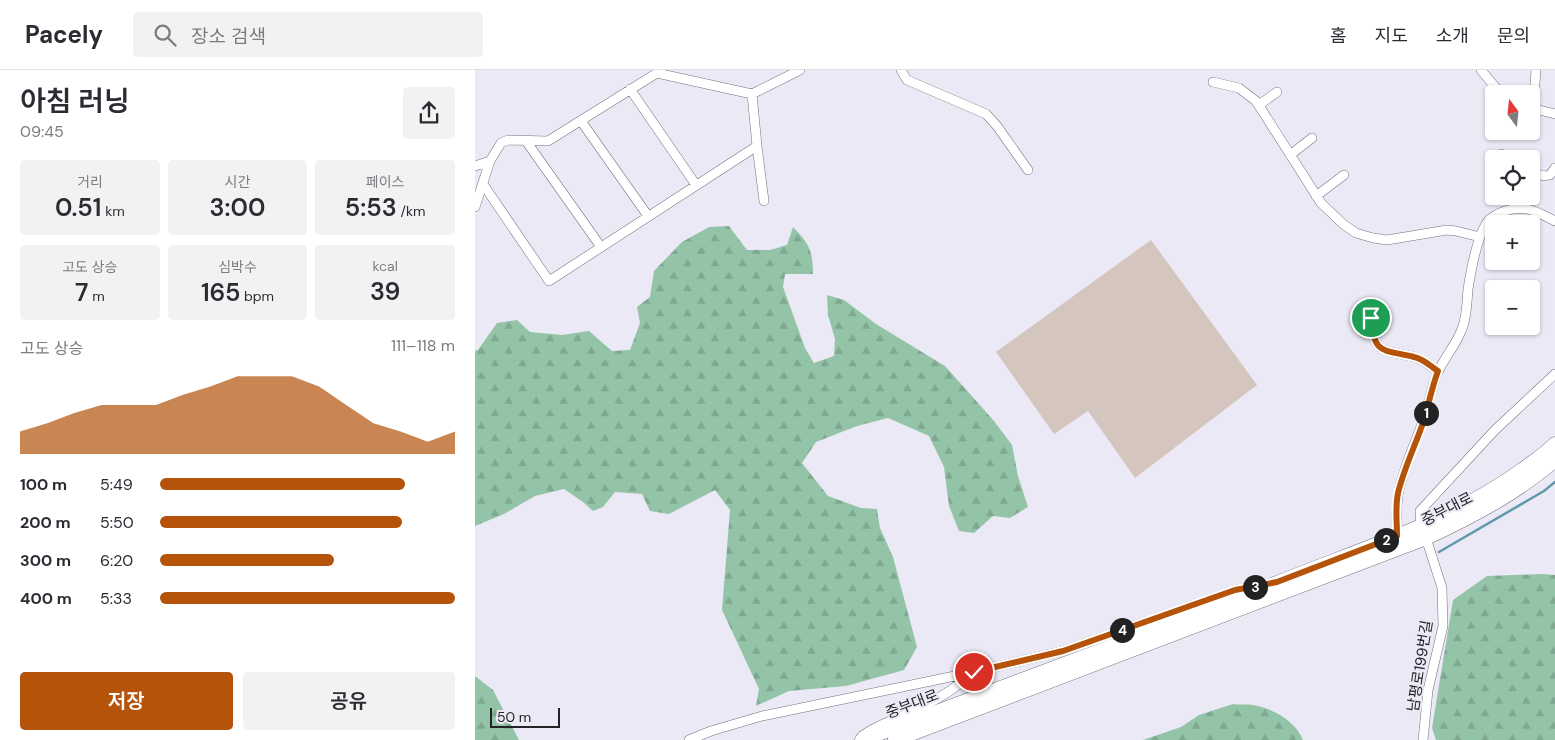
<!DOCTYPE html>
<html lang="ko">
<head>
<meta charset="utf-8">
<style>
  body { margin:0; font-family:"DM Sans","Noto Sans KR",sans-serif; background:#f2f2f3; color:#2b2b33; height:100vh; display:flex; flex-direction:column; font-size:19px; white-space:nowrap }
  * { box-sizing:border-box; margin:0 }
  p { font-size:16px; color:#7c7c81 }
  .icon { flex:none; width:28px; height:28px; fill:none; stroke:currentColor; stroke-width:2; stroke-linecap:round; stroke-linejoin:round }
  .map { position:relative; flex:1; overflow:hidden }
  .sheet { display:flex; flex-direction:column; background:#fff; width:475px }
  .sheet>* { flex:none }
  .needle { width:32px; rotate:345deg }
  .tools { position:absolute; left:1010px; top:15px; display:grid; gap:10px }
  .tools a { display:grid; place-items:center; width:55px; height:55px; border-radius:5px; background:#fff; box-shadow:0 1px 4px #0004; font-size:25px }
  .scale { position:absolute; left:15px; bottom:12px; width:70px; box-sizing:border-box; padding-left:5px; border:2px solid #232227; border-top:0; font-size:14px; line-height:18px; white-space:nowrap; color:#232227; -webkit-text-stroke:4px #ebe9f6; paint-order:stroke }
  .pin { position:absolute; display:grid; place-items:center; width:42px; height:42px; color:#fff; margin:-21px; border:2px solid #fff; border-radius:50%; box-shadow:0 1px 5px #0007 }
  .km { position:absolute; width:25px; height:25px; margin:-12px; border-radius:50%; background:#222; color:#fff; font-size:14px; line-height:25px; text-align:center }
  .round { display:grid; place-items:center; flex:none; width:52px; height:52px; border-radius:5px; background:#f2f2f3 }
  .summary { display:flex; align-items:center; justify-content:space-between; height:85px; padding:0 20px }
  h1 { font-size:28px; font-weight:600; line-height:38px }
  .figures { display:grid; grid-template-columns:repeat(3,1fr); gap:8px; height:85px; padding:5px 20px }
  .figures div { display:grid; align-content:center; border-radius:5px; background:#f2f2f3; text-align:center }
  .figures b { font-size:25px; font-weight:600 }
  .figures small { font-size:14px; font-weight:400 }
  .figures p { font-size:14px }
  .chart { height:140px; padding:10px 20px }
  .chart p { display:flex; justify-content:space-between }
  .chart svg { width:100%; height:90px; margin-top:5px; fill:#b45309; opacity:.7 }
  .button { display:flex; gap:10px; margin-top:auto; padding:10px 20px }
  .button a { flex:1; height:58px; border-radius:5px; background:#b45309; color:#fff; font-size:20px; font-weight:600; line-height:58px; text-align:center }
  .button a+a { background:#f2f2f3; color:#2b2b33 }
  ul { padding:0 20px; list-style:none; font-size:16px }
  li { display:grid; grid-template-columns:80px 60px 1fr; align-items:center; height:38px }
  li i { height:12px; border-radius:6px; background:#b45309 }
  header { display:flex; align-items:center; gap:30px; box-sizing:border-box; height:70px; padding:0 25px; background:#fff; border-bottom:1px solid #e1e1e2 }
  header strong { font-size:24px }
  nav { display:flex; gap:28px; margin-inline-start:auto; font-size:18px }
  .search { width:350px; height:45px; background:#f2f2f3; display:flex; align-items:center; gap:12px; box-sizing:border-box; padding:0 18px; border-radius:5px; color:#7c7c81; font-size:19px }
  main { display:flex; flex:1; min-height:0 }
  .map>svg:first-child { display:block }
  .forest { fill:url(#forest-firs) }
  .lines { fill:none; stroke-linecap:round; stroke-linejoin:round }
  .stream { stroke:#6099ab; stroke-width:2.5 }
  .building { fill:#d4c6bf }
  .street-casing { stroke:#74717d; stroke-width:10 }
  .primary-casing { stroke:#74717d; stroke-width:15 }
  .street { stroke:#fff; stroke-width:9 }
  .primary { stroke:#fff; stroke-width:14 }
  .route-casing { stroke:#fff; stroke-width:10 }
  .route { stroke:#b45309; stroke-width:6 }
  .labels { text-anchor:middle; stroke-width:4; stroke-linejoin:round; paint-order:stroke }
  .street-label { font-size:15px; fill:#232227; stroke:#ebe9f6 }
</style>
</head>
<body>
<header>
<strong>Pacely</strong>
<div class="search"><svg class="icon" aria-label="search" viewBox="0 0 24 24"><circle cx="10" cy="10" r="6"/><path d="M15 15l6 6"/></svg>장소 검색</div>
<nav><a>홈</a><a>지도</a><a>소개</a><a>문의</a></nav>
</header>
<main>
<section class="sheet">
<div class="summary"><div><h1>아침 러닝</h1><p>09:45</p></div><a class="round"><svg class="icon" aria-label="share" viewBox="0 0 24 24"><path d="M12 15V3M7 8l5-5 5 5M5 13v7h14v-7"/></svg></a></div>
<div class="figures">
<div><p>거리</p><b>0.51<small> km</small></b></div>
<div><p>시간</p><b>3:00</b></div>
<div><p>페이스</p><b>5:53<small> /km</small></b></div>
</div>
<div class="figures">
<div><p>고도 상승</p><b>7<small> m</small></b></div>
<div><p>심박수</p><b>165<small> bpm</small></b></div>
<div><p>kcal</p><b>39</b></div>
</div>
<div class="chart"><p><span>고도 상승</span>111–118 m</p>
<svg viewBox="0 0 160 44" preserveAspectRatio="none"><path d="M0 44V33L10 29L20 24L30 20L40 20L50 20L60 15L70 11L80 6L90 6L100 6L110 11L120 20L130 29L140 33L150 38L160 33V44z"/></svg>
</div>
<ul>
<li><b>100 m</b>5:49<i style="width:83%"></i></li>
<li><b>200 m</b>5:50<i style="width:82%"></i></li>
<li><b>300 m</b>6:20<i style="width:59%"></i></li>
<li><b>400 m</b>5:33<i style="width:100%"></i></li>
</ul>
<div class="button"><a>저장</a><a>공유</a></div>
</section>
<div class="map">
<svg width="1080" height="670" viewBox="0 0 1080 670">
  <defs>
    <pattern id="forest-firs" width="22" height="20" patternUnits="userSpaceOnUse" patternTransform="scale(1.25)"><rect width="22" height="20" fill="#94c4a7"/><path d="M5 1l3.5 6h-7zM16 11l3.5 6h-7z" fill="#7fa890"/></pattern>
  </defs>
  <rect width="100%" height="100%" fill="#ebe9f6"/>
  <path class="forest" d="M254,156L272,180H295L312,175L318,157C334,173 338,181 338,204H310L308,217L330,278L339,293L359,286L360,269L353,245L352,225L369,230L401,254L470,296L519,351L537,375L543,406L553,437L535,448L518,446L499,463L484,461L474,436L469,397L454,366L413,348L382,356L341,372L327,393L353,426L386,438L402,439L405,458L418,487L442,577L429,600L371,616L314,621L281,636L284,619L247,540L255,440L240,420L194,444L175,441L167,424L140,422L128,437L118,441L108,432L89,419L60,426L29,444L0,456V281L3,280L22,253L42,250L55,262L87,265L114,261L137,281L155,280L165,253L162,237L175,227L179,201L207,172L234,157Z
    M1067,504L1080,505V670H961L957,658L978,530L1012,506Z
    M0,606L18,620L44,670H0Z
    M758,634C764,635 772,634 778,635C797,638 821,651 828,670H668L706,657L724,645Z"/>
  <g class="lines">
    <path class="stream" d="M964,482L1069,421L1080,412"/>
  </g>
  <path class="building" d="M676,170L782,315L660,408L613,341L579,364L521,282Z"/>
  <g class="lines">
    <g class="street-casing">
      <path id="street" d="M426,0L432,10L511,44L522,56L553,100
        M1006,0L1026,24
        M738,12L764,18L781,31L846,133L868,154L881,163L898,168L912,170L972,160L981,161L1005,167
        M155,19L221,115
        M784,35L802,22
        M1056,38L1080,44
        M1058,39L1061,0
        M106,51L173,146
        M51,71L126,177
        M282,76L289,131
        M1026,84L1034,89
        M815,85L837,68
        M0,96L15,91L26,73L33,70L73,71L182,3L277,24L325,0
        M1056,101C1063,104 1067,107 1075,105L1080,98
        M8,114L74,211L282,76L277,24
        M841,126L869,105
        M0,137L15,91
        M896,248C899,286 908,279 939,287C949,290 955,296 963,301
        M946,456L945,441L1020,360L1080,304
        M922,466C922,452 921,438 923,425C928,398 940,374 949,349C954,334 956,317 963,302C970,286 983,273 988,256C992,244 992,231 993,219C996,200 1002,164 1014,150C1018,146 1024,143 1030,141C1051,134 1062,142 1080,151
        M387,666C401,655 419,650 436,642C458,632 481,619 498,602
        M214,670L236,661L287,646L499,602L588,581L761,520L782,516
        M948,670L953,620L968,556L967,518L951,468"/>
    </g>
    <g class="primary-casing">
      <path id="primary" d="M387,670L771,526C864,485 964,460 1047,400C1058,392 1070,384 1080,374
        M420,670L951,468C996,447 1042,423 1080,390"/>
    </g>
    <use href="#street" class="street"/>
    <use href="#primary" class="primary"/>
  </g>
  <g class="lines">
    <g class="route-casing">
      <path id="route" d="M499,602L588,581L760,520L802,512L922,466C922,452 920,437 923,423C929,398 941,374 949,350C954,333 957,317 963,301C955,296 949,289 939,287C908,279 899,286 896,248"/>
    </g>
    <use href="#route" class="route"/>
  </g>
  <g class="labels">
    <g class="street-label">
      <text transform="translate(972 439) rotate(-27)" y="5">중부대로</text>
      <text transform="translate(945 596) rotate(-81)" y="5">남평로199번길</text>
      <text transform="translate(437 634) rotate(-21)" y="5">중부대로</text>
    </g>
  </g>
</svg>
<div class="tools">
<a><svg class="needle" viewBox="-14 -14 28 28"><path d="M0-13l5 13h-10z" fill="#e53935"/><path d="M0 13l5-13h-10z" fill="#7c7c81"/></svg></a>
<a><svg class="icon" aria-label="locate" viewBox="0 0 24 24"><circle cx="12" cy="12" r="6"/><path d="M12 2v4M12 18v4M2 12h4M18 12h4"/></svg></a>
<a>+</a>
<a>−</a>
</div>
<div class="scale">50 m</div>
<div class="pin" style="left:896px;top:248px;background:#1e9e55"><svg class="icon" aria-label="arrive" viewBox="0 0 24 24"><path d="M6 21V4h12l-3 4 3 4H6"/></svg></div>
<div class="pin" style="left:499px;top:602px;background:#d93025"><svg class="icon" aria-label="check" viewBox="0 0 24 24"><path d="M5 12l5 5 9-10"/></svg></div>
<b class="km" style="left:951px;top:343px">1</b>
<b class="km" style="left:911px;top:470px">2</b>
<b class="km" style="left:780px;top:517px">3</b>
<b class="km" style="left:647px;top:560px">4</b>
</div>
</main>
</body>
</html>
